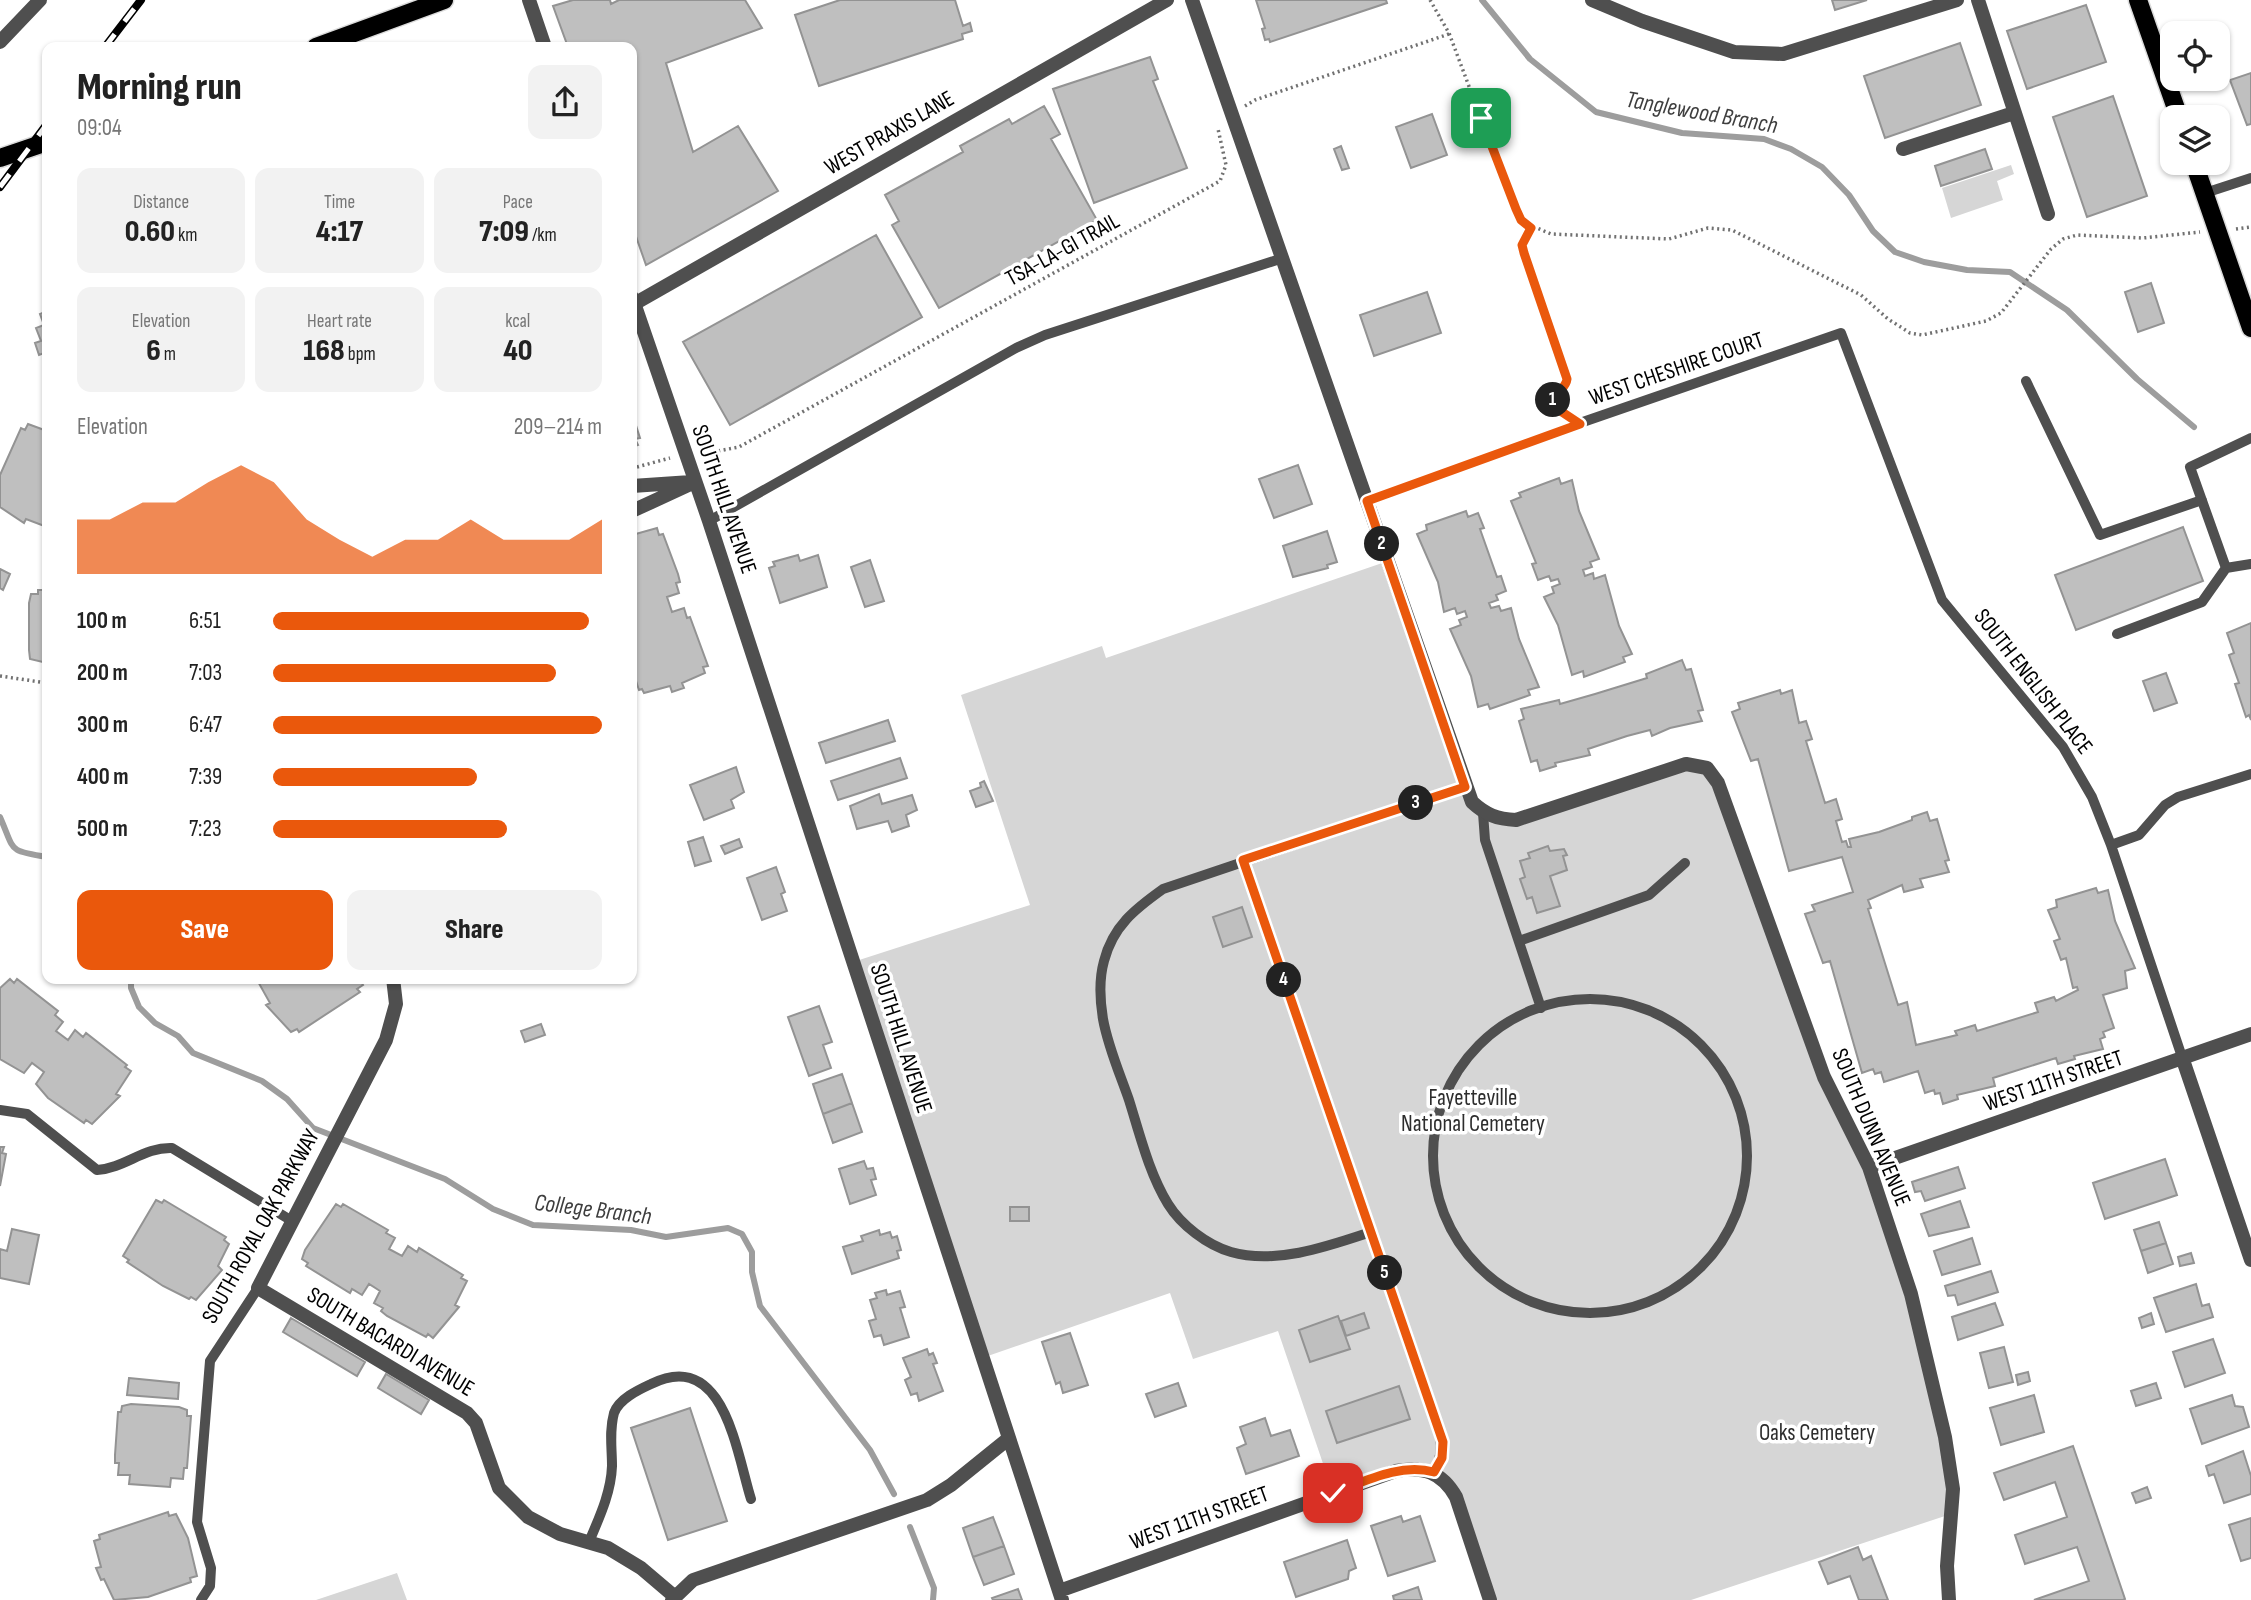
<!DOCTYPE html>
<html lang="en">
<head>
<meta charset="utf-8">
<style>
  body { margin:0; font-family:"Sofia Sans Condensed",sans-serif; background:#f2f2f2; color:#222; height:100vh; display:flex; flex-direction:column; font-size:26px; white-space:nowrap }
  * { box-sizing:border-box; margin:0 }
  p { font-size:23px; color:#767676 }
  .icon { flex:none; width:38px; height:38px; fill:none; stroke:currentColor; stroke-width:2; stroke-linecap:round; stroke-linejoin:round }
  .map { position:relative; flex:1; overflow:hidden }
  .details { position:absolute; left:42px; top:42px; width:595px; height:942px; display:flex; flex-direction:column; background:#fff; border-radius:14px; box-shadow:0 2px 5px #0004 }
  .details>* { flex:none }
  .buttons { position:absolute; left:2160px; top:21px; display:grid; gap:14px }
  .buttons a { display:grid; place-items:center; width:70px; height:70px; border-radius:14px; background:#fff; box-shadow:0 2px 5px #0004; font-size:35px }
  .pin { position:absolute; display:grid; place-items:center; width:60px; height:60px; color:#fff; margin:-30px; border-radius:14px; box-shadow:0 4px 10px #0006 }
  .km { position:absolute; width:35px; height:35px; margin:-18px; border-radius:50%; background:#222; color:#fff; font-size:19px; line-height:35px; text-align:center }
  .round { display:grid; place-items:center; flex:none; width:74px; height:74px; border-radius:14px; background:#f2f2f2 }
  .head { display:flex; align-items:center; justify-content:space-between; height:119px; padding:0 35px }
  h1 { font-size:38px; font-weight:800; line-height:52px }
  .stats { display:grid; grid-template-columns:repeat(3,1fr); gap:10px; height:119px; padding:7px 35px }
  .stats div { display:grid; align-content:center; border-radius:14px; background:#f2f2f2; text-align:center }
  .stats b { font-size:30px; font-weight:800 }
  .stats small { font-size:19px; font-weight:400 }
  .stats p { font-size:19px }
  .chart { height:196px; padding:14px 35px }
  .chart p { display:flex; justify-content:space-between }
  .chart svg { width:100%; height:126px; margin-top:7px; fill:#ea580c; opacity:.7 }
  .primary-button { display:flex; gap:14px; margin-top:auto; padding:14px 35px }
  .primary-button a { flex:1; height:80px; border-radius:14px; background:#ea580c; color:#fff; font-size:28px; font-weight:800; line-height:80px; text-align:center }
  .primary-button a+a { background:#f2f2f2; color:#222 }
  ul { padding:0 35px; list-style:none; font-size:23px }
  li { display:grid; grid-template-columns:112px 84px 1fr; align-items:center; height:52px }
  li i { height:18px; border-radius:9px; background:#ea580c }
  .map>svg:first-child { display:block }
  .green { fill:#d6d6d6 }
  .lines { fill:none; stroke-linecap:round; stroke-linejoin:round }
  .stream { stroke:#9d9d9d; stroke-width:6 }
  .building { fill:#bfbfbf; stroke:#939393; stroke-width:2 }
  .primary-casing { stroke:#dbdbdb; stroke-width:21 }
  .path { stroke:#717171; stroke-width:3.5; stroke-dasharray:2 3.5; stroke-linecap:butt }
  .lane { stroke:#4f4f4f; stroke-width:10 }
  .street { stroke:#4f4f4f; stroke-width:14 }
  .primary { stroke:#000; stroke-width:18 }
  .rail-casing { stroke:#000; stroke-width:8 }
  .rail { stroke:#fff; stroke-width:5; stroke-dasharray:16; stroke-linecap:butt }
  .route-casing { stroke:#fff; stroke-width:14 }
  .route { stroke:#ea580c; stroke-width:9 }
  .labels { text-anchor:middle; stroke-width:7; stroke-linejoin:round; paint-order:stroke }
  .street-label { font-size:23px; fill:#000; stroke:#fff }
  .park-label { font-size:23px; fill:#2d2d2d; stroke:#fff }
  .water-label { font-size:24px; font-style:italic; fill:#3e3e3e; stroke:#fff }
</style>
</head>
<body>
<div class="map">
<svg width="2251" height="1600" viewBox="0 0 2251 1600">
  <rect width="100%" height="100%" fill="#fff"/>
  <path class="green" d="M2011,165L2014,174L1997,181L2003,200L1951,218L1942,188Z
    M1388,561L1465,787L1499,819L1686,764L1707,768L1824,1077L1869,1167L1945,1437L1951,1514L1691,1600H1490L1456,1497L1415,1467L1333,1493L1278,1331L1193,1359L1170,1293L982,1358L853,962L1030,905L961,695L1102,646L1106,658Z
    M397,1573L407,1600H316Z"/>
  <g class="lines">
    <path class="stream" d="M1482,0L1530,59L1596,112L1682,133L1764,139L1791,149L1822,167L1849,195L1873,231L1895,252L1924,262L1967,270L2010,272L2067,310L2137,379L2194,427
      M0,817C15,851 7,851 47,857
      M131,978V988L139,1007L155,1023L178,1036L193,1053L262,1081L287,1099L313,1128L445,1179L493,1209L533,1225L631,1230L666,1237L728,1228L742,1234L752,1252V1272L760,1306L870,1450L894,1494
      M910,1527L934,1588L933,1600"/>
  </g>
  <path class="building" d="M573,0H610L611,4L619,0H745L762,28L666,63L693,152L738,126L778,191L646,265L632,225V47H568L553,6Z
    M840,0H955L963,26L970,23L972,31L962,34L963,39L819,86L795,15Z
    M1256,0H1386L1387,3L1270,42L1269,39L1265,40L1262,29L1265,28Z
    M1832,0H1867L1835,10Z
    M2086,5L2106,62L2027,89L2007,31Z
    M1960,43L1981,105L1885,138L1864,76Z
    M1150,57L1158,79L1153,81L1187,168L1094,203L1053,89Z
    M2251,73V124L2247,125L2230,80Z
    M2113,96L2147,196L2087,217L2053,117Z
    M1044,106L1060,134L1051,139L1097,220L939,308L892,225L899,221L885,195L963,152L960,146L1009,119L1012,124Z
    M1432,114L1447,155L1411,168L1396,127Z
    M1341,146L1349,168L1342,170L1334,149Z
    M1985,149L1992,169L1941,186L1935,166Z
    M876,235L922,317L730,425L683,342Z
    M2151,283L2164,323L2138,332L2125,292Z
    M1427,292L1441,333L1374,356L1360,315Z
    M47,311V361L44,353L39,355L35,343L41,341L36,328L44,325L40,314Z
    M632,413L640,438L635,439L638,445L632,447Z
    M28,424L47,431V527L26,519L24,523L0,507V475L21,428L25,430Z
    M1298,465L1312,504L1274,518L1259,479Z
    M1559,478L1561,484L1572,480L1579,511L1599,559L1590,562L1592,567L1583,570L1585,576L1593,573L1594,579L1605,575L1619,626L1632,654L1623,657L1625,662L1584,677L1583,671L1572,675L1558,625L1544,597L1554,593L1552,587L1560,584L1558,579L1551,581L1549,576L1538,580L1532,564L1536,563L1511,501L1521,497L1519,493Z
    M1466,511L1468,517L1478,513L1484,528L1480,529L1497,577L1501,576L1506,591L1496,595L1498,600L1489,603L1491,608L1499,606L1501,611L1511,608L1519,639L1539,687L1528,690L1530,695L1490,709L1488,704L1478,707L1471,676L1450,629L1461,625L1459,620L1467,617L1465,611L1457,614L1455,608L1444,612L1438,582L1417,534L1427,530L1426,525Z
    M2183,527L2203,581L2076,630L2055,575Z
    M657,528L659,535L663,534L678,574L680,582L676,583L679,593L667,597L672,612L684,608L687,618L690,617L708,666L703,667L705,673L682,683L684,688L672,692L670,686L644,693L642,689L639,690L632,669V535Z
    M1327,531L1337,562L1327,565L1328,568L1293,577L1283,546Z
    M798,555L800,561L818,555L827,587L780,603L769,568L775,566L773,562Z
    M870,560L884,601L865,607L851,567Z
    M0,569L10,574L3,590L0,588Z
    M38,590H47V663L30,659L29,650V603L31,594H38Z
    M2251,623V720L2249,715L2246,717L2235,684L2239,683L2229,655L2234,653L2227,633Z
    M1682,660L1686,670L1691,669L1703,710L1698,711L1702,721L1670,728L1652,736L1650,730L1627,736L1588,749L1590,755L1555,763L1556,766L1540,771L1537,760L1531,762L1519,721L1524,719L1521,709L1559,700L1560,704L1595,694L1647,678L1646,674Z
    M2166,673L2177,703L2154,711L2143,681Z
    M1780,690L1781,694L1792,690L1799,723L1806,721L1812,739L1806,741L1825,803L1836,799L1842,819L1836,821L1842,842L1846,841L1848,847H1851L1849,839L1879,832L1912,820V817L1927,812L1930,821L1937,819L1949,860L1945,861L1949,872L1920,879L1923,887L1904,892L1902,885L1868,900L1871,908L1868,909L1898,1005L1907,1002L1916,1045L1957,1035L1955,1031L1975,1025L1977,1031L2038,1012L2035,1003L2054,997L2056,1001L2078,990L2077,987L2073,988L2066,958L2061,960L2054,941L2060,939L2048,910L2057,907L2056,900L2096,888L2098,893L2108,890L2115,921L2135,968L2125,971L2127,988L2103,995L2114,1028L2103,1032L2105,1037L2100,1039L2103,1049L2074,1056L2075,1059L2058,1064L2056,1058L1993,1078L1995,1086L1957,1095L1958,1099L1943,1104L1940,1093L1935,1094L1934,1090L1925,1093L1918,1071L1884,1082L1881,1072L1875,1074L1873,1069L1862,1073L1830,961L1823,963L1805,914L1815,911L1812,905L1853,892L1842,857L1789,871L1758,759L1751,761L1732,712L1740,709L1738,703Z
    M888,720L895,741L826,763L819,743Z
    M900,758L907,778L838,800L831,781Z
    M736,767L744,792L731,800L734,808L704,820L690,785Z
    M984,781L993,801L976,807L970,791L981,787L980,783Z
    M879,794L882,804L912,795L917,810L906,815L909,826L892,832L888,821L857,829L850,806Z
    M703,837L711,861L695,866L688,842Z
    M739,839L742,847L725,854L721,846Z
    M1548,846L1550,851L1564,849L1567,855L1563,856L1567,870L1550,876L1560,906L1537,913L1532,897L1527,899L1520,879L1525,877L1520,861L1530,858L1528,853Z
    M776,867L785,892L781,894L787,911L762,920L747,878Z
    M1242,907L1252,937L1223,947L1213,917Z
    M256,978H358L363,985L357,989L360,992L299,1032L297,1029L291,1032L266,1005L270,1003Z
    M10,979L14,983L17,979L58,1011L55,1015L63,1022L56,1031L68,1040L75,1030L83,1037L86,1033L127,1065L125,1067L131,1071L116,1094L120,1096L92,1124L86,1120L84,1123L48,1098L36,1084L44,1072L32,1063L24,1073L0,1059V988Z
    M819,1006L832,1042L823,1045L831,1068L809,1076L788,1017Z
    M541,1024L545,1035L525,1042L521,1031Z
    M842,1074L852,1103L823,1114L813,1084Z
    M852,1103L862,1132L833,1143L823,1114Z
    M0,1147H4L2,1153L6,1154L0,1186Z
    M2165,1159L2177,1195L2105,1219L2093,1183Z
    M864,1161L867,1169L873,1168L876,1179L871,1180L876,1195L850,1204L839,1169Z
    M1958,1167L1965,1188L1925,1201L1921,1191L1915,1192L1912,1182Z
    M156,1200L162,1203L164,1200L226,1237L224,1240L229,1244L218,1266L222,1270L196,1300L191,1297L189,1299L163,1286L127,1262L129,1260L123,1256Z
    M1960,1201L1969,1227L1929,1236L1921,1214Z
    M336,1204L341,1207L343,1204L388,1230L386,1233L395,1238L389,1249L402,1256L408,1246L417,1252L419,1248L463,1275L461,1278L467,1281L455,1305L459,1307L433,1338L428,1334L426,1337L387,1316L381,1311L383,1308L374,1303L380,1291L369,1284L362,1295L352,1289L350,1293L306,1266L308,1263L302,1259L305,1250Z
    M1010,1207H1029V1221H1010Z
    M2159,1222L2166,1243L2141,1251L2134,1230Z
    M12,1229L39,1235L29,1284L0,1278V1249L7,1251Z
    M879,1230L880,1235L890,1232L892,1238L897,1236L901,1250L897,1251L899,1258L852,1274L843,1247L863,1241L861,1236Z
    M1972,1238L1980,1264L1942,1275L1934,1251Z
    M2166,1243L2173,1264L2148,1273L2141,1251Z
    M2191,1253L2194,1263L2180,1266L2178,1257Z
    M1991,1271L1998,1292L1958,1305L1955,1295L1948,1296L1945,1286Z
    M2196,1284L2202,1306L2209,1304L2213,1317L2166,1332L2154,1298Z
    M886,1290L887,1295L900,1291L905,1307L900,1308L909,1337L884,1345L881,1335L874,1337L869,1321L876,1319L870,1300L877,1298L875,1293Z
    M1995,1303L2003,1325L1958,1340L1952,1317Z
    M1364,1313L1369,1328L1346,1336L1341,1321Z
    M2151,1313L2154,1324L2142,1328L2139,1318Z
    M1338,1316L1350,1349L1310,1362L1299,1330Z
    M291,1318L365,1362L357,1376L283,1332Z
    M1070,1333L1088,1385L1063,1393L1060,1382L1056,1384L1042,1342Z
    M2213,1339L2225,1373L2185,1387L2173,1352Z
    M2004,1347L2013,1382L1989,1388L1980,1353Z
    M927,1349L929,1355L933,1353L937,1363L933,1364L943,1391L919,1401L917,1393L911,1395L905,1380L911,1377L903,1358Z
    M2028,1372L2030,1381L2018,1385L2016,1375Z
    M386,1374L429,1400L421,1414L378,1388Z
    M129,1378L179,1383L178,1399L127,1395Z
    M1178,1383L1186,1406L1155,1417L1146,1394Z
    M2156,1383L2161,1398L2136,1406L2131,1391Z
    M1399,1386L1410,1419L1337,1443L1326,1411Z
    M2034,1395L2044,1432L2001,1445L1990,1408Z
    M2232,1395L2235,1406L2243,1407L2249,1427L2202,1444L2190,1409Z
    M131,1404L179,1407L187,1410V1416H191L187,1468H184L183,1479L171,1478L170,1487L129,1484L130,1475H118L119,1463H115V1455L118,1412H121L122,1406Z
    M690,1408L727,1521L668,1540L631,1428Z
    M1265,1418L1271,1436L1290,1430L1299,1456L1246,1474L1237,1448L1246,1444L1240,1427Z
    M2073,1446L2125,1599L2123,1600H2034L2089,1581L2077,1547L2025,1564L2015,1535L2067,1517L2055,1482L2004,1500L1994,1473Z
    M2243,1451L2251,1476V1494L2224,1503L2214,1474L2209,1476L2206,1466Z
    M2147,1487L2151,1498L2136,1503L2132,1493Z
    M168,1512L169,1516L176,1514L188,1538L197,1576L190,1578L191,1582L148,1597L114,1600L104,1579L101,1580L96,1568L101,1567L94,1541L100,1539L99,1535Z
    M1401,1516L1403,1522L1420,1516L1435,1561L1388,1576L1371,1526Z
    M993,1517L1004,1546L973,1557L963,1528Z
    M2251,1518V1558L2241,1561L2229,1525Z
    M1347,1540L1356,1568L1349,1571L1348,1579L1296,1597L1284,1562Z
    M1004,1546L1014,1574L984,1585L973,1557Z
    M1858,1547L1863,1560L1871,1556L1888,1600H1859L1850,1576L1828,1584L1819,1562Z
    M1418,1587L1422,1600H1394L1393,1596Z
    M1018,1589L1022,1600H993L992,1598Z"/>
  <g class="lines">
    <g class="primary-casing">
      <path id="primary" d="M2138,0L2179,117
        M316,47L444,0
        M0,158L47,142
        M2194,163L2251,328"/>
    </g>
    <path class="path" d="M1430,0L1449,33L1515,209L1521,221L1551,234L1669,239L1708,228L1732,230L1861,295L1888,319L1910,333L1922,335L1986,321L2001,313L2051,249L2063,239L2077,235L2143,238L2200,232
      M1245,106L1255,100L1449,34
      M1531,227L1522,245L1524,253L1567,379L1566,384L1552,402L1565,414
      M2236,229L2251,227
      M702,454L739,447L1220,181L1226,165L1218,129
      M637,467L670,458
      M0,676L47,683"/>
    <path class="lane" d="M2205,193L2251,178
      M2026,381L2100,535L2202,500
      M2251,438L2190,467L2226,568L2251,564
      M1367,501L1580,423L1841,333L1942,600L2063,747L2092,797L2111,845L2183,1060
      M709,521L1016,348L1045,335L1283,258
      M2117,634L2202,602L2226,568
      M1483,813L1485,840L1541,1008
      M2111,845L2139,835L2165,805L2178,797L2251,774
      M1243,860L1433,1409C1440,1433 1446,1449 1434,1473
      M1519,941L1649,895L1685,863
      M1433 1156a157 157 0 1 1 314 0a157 157 0 1 1-314 0Z
      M0,1110L27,1114L97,1170C125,1168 144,1147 172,1148L292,1221
      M1371,1232C1329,1246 1276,1265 1231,1252C1207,1245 1181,1225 1168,1204C1149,1173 1140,1135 1129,1100C1120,1074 1108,1047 1103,1019C1100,1001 1099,979 1104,961C1113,926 1135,909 1163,889L1465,787
      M589,1542C599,1518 611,1493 612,1466C612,1448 609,1431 614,1413C619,1399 638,1390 651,1384C724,1348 736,1451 751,1499
      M201,1600L210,1586L211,1568L197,1522L210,1361L258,1288"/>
    <path class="street" d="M529,0L545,47
      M1192,0L1472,802C1486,815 1497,819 1516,820L1686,764L1707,768L1718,783L1824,1077L1869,1167L1911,1294L1945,1437L1953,1489L1947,1566L1949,1600
      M1592,0L1642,21L1734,52L1783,54L1957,0
      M1978,0L2048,214
      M0,42L40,0
      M1903,149L2014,113
      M632,297L709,521L1062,1600
      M634,304L1167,0
      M632,486L691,482
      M632,511L695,482
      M393,978L396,1004L386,1040L258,1288L467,1413L476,1423L499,1488L528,1517L560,1534L608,1548L641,1568L674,1596
      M2183,1060L2251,1260
      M1869,1167L2251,1034
      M1059,1591L1396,1471C1423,1466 1442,1472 1456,1497L1490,1600
      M672,1600L693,1580L927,1500L951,1485L1008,1439"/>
    <use href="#primary" class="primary"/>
    <g class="rail-casing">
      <path id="rail" d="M105,47L141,0
        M0,187L47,124"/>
    </g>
    <use href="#rail" class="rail"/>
  </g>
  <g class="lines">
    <g class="route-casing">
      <path id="route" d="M1333,1493C1366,1481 1399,1463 1434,1472L1442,1458L1443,1442L1243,860L1465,787L1367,501L1580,424L1553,406C1551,394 1566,390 1567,379L1524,253L1522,245L1531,228L1521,220L1516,209L1481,118"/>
    </g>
    <use href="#route" class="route"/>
  </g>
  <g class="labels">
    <g class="street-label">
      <text transform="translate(889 132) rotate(-30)" y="8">WEST PRAXIS LANE</text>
      <text transform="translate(1062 249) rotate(-29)" y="8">TSA-LA-GI TRAIL</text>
      <text transform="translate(1676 368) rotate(-19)" y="8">WEST CHESHIRE COURT</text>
      <text transform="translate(725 499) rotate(71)" y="8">SOUTH HILL AVENUE</text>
      <text transform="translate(2034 681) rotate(52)" y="8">SOUTH ENGLISH PLACE</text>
      <text transform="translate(902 1038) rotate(72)" y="8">SOUTH HILL AVENUE</text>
      <text transform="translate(2053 1080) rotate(-19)" y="8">WEST 11TH STREET</text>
      <text transform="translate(1872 1127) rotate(67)" y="8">SOUTH DUNN AVENUE</text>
      <text transform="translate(260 1226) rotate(-61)" y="8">SOUTH ROYAL OAK PARKWAY</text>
      <text transform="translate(391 1341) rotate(31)" y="8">SOUTH BACARDI AVENUE</text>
      <text transform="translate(1199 1517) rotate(-20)" y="8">WEST 11TH STREET</text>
    </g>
    <g class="park-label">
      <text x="1473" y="1105">Fayetteville<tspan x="1473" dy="26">National Cemetery</tspan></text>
      <text x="1817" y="1440">Oaks Cemetery</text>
    </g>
    <g class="water-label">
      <text transform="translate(1702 112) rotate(10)" y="8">Tanglewood Branch</text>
      <text transform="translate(593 1209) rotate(7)" y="8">College Branch</text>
    </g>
  </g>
</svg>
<div class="buttons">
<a><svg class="icon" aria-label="locate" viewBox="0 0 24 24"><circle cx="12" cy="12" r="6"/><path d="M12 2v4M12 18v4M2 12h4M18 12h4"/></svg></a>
<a><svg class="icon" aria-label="layers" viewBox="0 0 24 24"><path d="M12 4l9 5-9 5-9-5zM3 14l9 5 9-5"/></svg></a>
</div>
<div class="pin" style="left:1481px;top:118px;background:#1e9e55"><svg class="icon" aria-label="arrive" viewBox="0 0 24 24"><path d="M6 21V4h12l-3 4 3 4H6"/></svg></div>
<div class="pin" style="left:1333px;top:1493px;background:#d93025"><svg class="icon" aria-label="check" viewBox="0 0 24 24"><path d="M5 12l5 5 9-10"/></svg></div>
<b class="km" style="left:1553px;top:400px">1</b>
<b class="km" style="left:1382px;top:544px">2</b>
<b class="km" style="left:1416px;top:803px">3</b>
<b class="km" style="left:1284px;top:980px">4</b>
<b class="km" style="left:1385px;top:1273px">5</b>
<section class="details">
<div class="head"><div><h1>Morning run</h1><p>09:04</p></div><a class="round"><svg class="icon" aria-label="share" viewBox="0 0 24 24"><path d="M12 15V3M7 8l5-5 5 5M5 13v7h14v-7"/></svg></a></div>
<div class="stats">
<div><p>Distance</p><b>0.60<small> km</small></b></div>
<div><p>Time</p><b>4:17</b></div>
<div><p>Pace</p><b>7:09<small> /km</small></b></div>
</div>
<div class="stats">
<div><p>Elevation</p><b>6<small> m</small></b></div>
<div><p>Heart rate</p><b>168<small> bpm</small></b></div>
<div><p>kcal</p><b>40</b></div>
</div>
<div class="chart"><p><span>Elevation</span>209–214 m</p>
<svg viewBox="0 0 160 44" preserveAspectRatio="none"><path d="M0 44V25L10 25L20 19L30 19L40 12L50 6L60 12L70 25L80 32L90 38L100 32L110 32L120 25L130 32L140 32L150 32L160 25V44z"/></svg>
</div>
<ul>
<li><b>100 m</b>6:51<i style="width:96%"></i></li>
<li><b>200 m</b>7:03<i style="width:86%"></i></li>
<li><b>300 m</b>6:47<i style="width:100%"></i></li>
<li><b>400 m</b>7:39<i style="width:62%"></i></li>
<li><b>500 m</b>7:23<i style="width:71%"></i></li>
</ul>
<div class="primary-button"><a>Save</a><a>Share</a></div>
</section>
</div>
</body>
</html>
